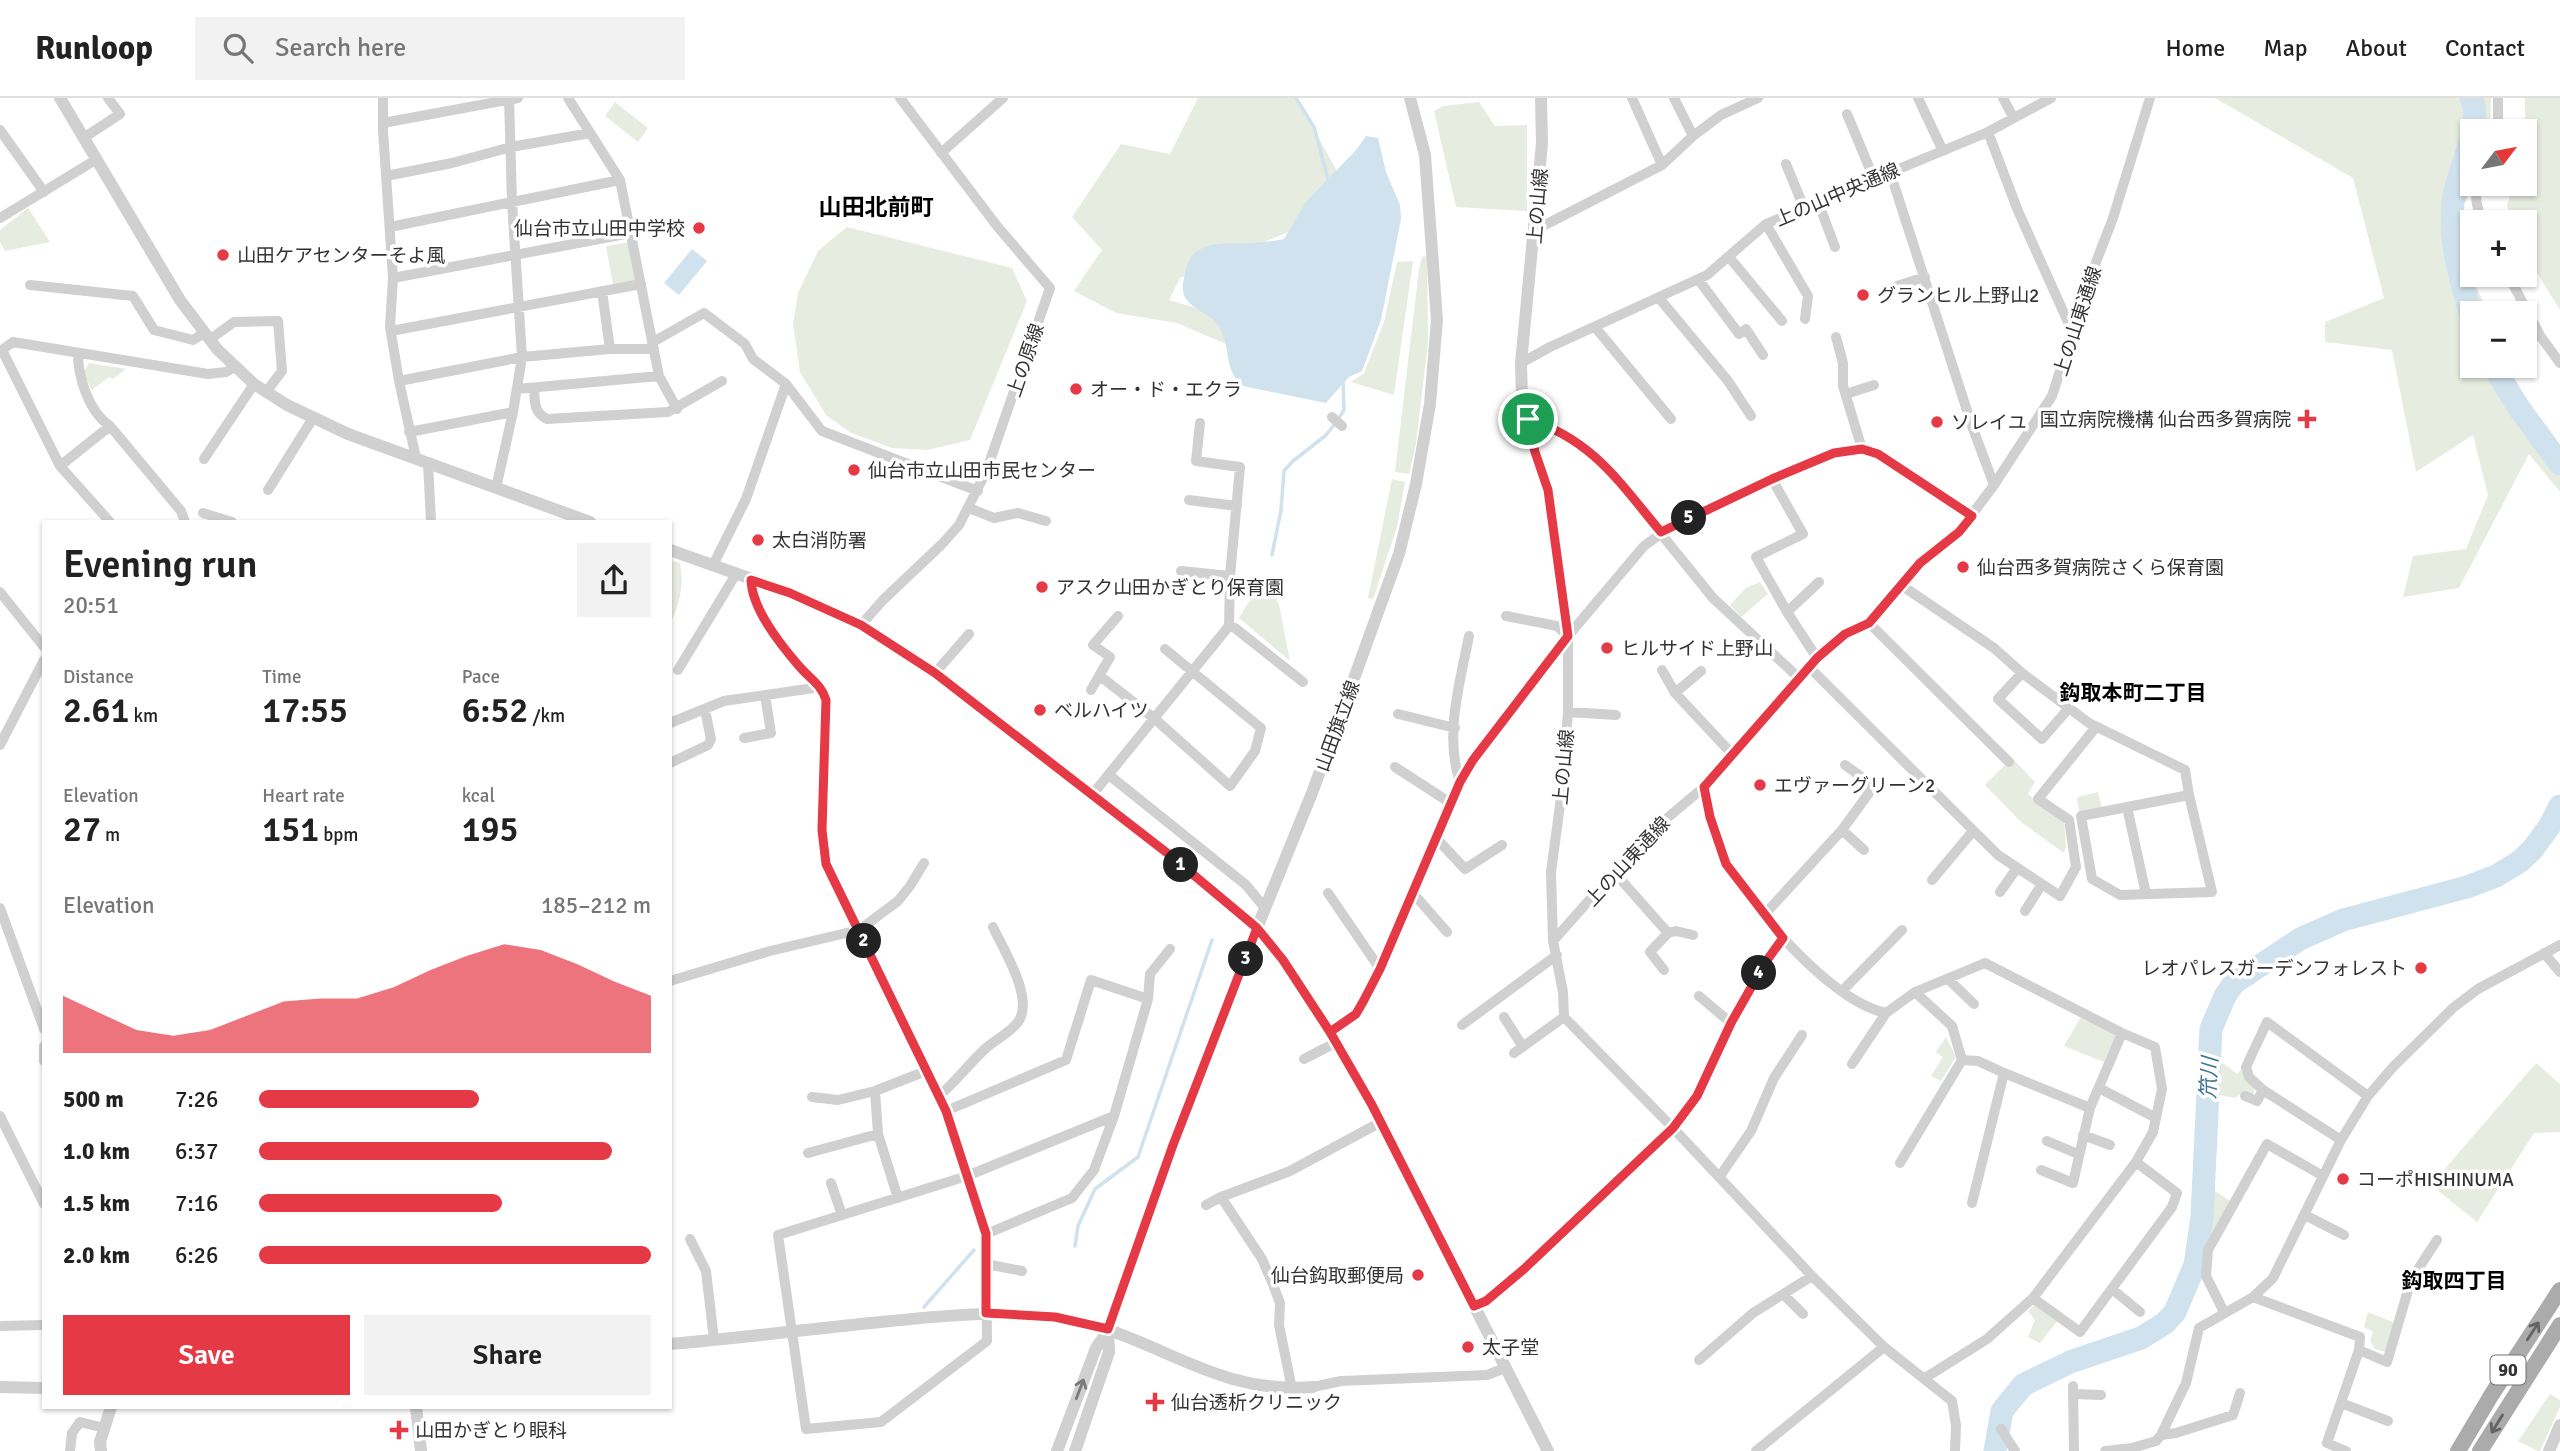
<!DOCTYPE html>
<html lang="en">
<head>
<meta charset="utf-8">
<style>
  body { margin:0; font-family:Signika,"Noto Sans JP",sans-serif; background:#f2f2f2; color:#222; height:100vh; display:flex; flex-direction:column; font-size:26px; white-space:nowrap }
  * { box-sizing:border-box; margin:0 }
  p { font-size:23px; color:#767676 }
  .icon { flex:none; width:38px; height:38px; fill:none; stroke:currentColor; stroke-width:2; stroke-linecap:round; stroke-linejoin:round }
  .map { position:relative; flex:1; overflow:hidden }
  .panel { position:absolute; left:42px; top:422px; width:630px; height:889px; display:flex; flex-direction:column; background:#fff; border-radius:0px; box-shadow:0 2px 5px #0004 }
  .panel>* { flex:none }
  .needle { width:46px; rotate:58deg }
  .buttons { position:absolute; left:2460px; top:21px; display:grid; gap:14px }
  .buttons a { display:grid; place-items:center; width:77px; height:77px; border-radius:0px; background:#fff; box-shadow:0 2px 5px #0004; font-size:35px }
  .pin { position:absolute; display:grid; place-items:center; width:60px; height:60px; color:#fff; margin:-30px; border:4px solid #fff; border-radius:50%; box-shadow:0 2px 7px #0007 }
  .km { position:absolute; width:35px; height:35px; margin:-18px; border-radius:50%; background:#222; color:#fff; font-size:19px; line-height:35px; text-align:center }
  .round { display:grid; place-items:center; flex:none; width:74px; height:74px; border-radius:0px; background:#f2f2f2 }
  .headline { display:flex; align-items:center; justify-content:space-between; height:119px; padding:0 21px }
  h1 { font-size:38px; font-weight:600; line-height:52px }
  .metrics { display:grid; grid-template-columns:repeat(3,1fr); gap:10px; height:119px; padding:7px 21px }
  .metrics div { display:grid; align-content:center }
  .metrics b { font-size:35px; font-weight:600 }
  .metrics small { font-size:19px; font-weight:400 }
  .metrics p { font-size:19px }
  .chart { height:196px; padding:14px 21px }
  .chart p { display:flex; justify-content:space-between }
  .chart svg { width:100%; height:126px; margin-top:7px; fill:#e63946; opacity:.7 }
  .cta { display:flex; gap:14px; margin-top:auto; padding:14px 21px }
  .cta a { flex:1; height:80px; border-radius:0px; background:#e63946; color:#fff; font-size:28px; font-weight:600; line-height:80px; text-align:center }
  .cta a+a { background:#f2f2f2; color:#222 }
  ul { padding:0 21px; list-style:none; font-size:23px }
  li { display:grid; grid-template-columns:112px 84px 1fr; align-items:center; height:52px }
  li i { height:18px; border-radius:9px; background:#e63946 }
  header { display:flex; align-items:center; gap:42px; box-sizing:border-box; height:98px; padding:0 35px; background:#fff; border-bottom:2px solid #e0e0e0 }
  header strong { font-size:33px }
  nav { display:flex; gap:38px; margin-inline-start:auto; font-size:24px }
  .search { width:490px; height:63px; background:#f2f2f2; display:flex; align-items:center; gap:18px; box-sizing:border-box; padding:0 24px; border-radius:0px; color:#767676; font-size:26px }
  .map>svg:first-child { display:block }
  .green { fill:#e6ecdf }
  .water { fill:#cfe2ee }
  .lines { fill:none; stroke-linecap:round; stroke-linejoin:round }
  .stream { stroke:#cfe2ee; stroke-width:3.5 }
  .river { stroke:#cfe2ee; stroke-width:23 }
  .minor { stroke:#d0d0d0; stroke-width:10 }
  .tertiary { stroke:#d0d0d0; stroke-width:12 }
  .primary { stroke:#ababab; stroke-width:16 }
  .oneway { stroke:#636363 }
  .oneway2 { stroke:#7a7a7a }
  .route-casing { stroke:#fff; stroke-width:14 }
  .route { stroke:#e63946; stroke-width:9 }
  .poi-dot { fill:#e63946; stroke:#fff; stroke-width:2.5 }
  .labels { text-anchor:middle; stroke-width:7; stroke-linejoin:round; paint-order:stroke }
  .shield { fill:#fff; stroke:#707070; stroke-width:2 }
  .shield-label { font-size:18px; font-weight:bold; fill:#333 }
  .street-label { font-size:19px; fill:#333; stroke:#fff }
  .poi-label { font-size:19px; fill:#333; stroke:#fff; text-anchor:start }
  .neighbourhood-label { font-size:21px; font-weight:bold; fill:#000; stroke:#fff }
  .water-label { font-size:21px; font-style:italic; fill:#3f7597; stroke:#fff }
  .quarter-label { font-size:23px; font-weight:bold; fill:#000; stroke:#fff }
</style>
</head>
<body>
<header>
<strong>Runloop</strong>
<div class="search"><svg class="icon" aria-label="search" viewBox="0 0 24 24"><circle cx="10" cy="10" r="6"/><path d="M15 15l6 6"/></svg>Search here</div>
<nav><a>Home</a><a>Map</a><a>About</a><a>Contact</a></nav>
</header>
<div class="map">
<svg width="2560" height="1353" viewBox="0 0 2560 1353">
  <rect width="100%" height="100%" fill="#fff"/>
  <path class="green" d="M1198,0H1297L1345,88L1302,128L1180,180L1169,202L1234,221L1233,249L1177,225L1116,215L1074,193L1102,152L1072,119L1121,46L1170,56Z
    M2215,0H2491L2490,33H2473V86L2466,103L2446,120L2488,215H2473V268H2495L2494,279L2560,349V394L2529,356L2459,490L2403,499L2413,458L2466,451L2488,397L2473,337L2416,374L2392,252L2325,244V224L2384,200L2353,80Z
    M2525,0H2560V212L2534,170L2525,149V124H2514L2507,108L2513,86H2525Z
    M615,4L648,30L638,44L605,18Z
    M1479,4L1495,28L1527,27V113L1456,109L1434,13L1443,8Z
    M28,110L50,144L5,153L0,144V132Z
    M847,129L1012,170L1027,203L970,342L927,352L892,350L851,335L826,317L800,274L793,226L798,195L818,153Z
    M630,144L637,183L613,187L606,148Z
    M1427,158L1428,244L1416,346L1409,376L1395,374L1419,171L1422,159Z
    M1413,163L1394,297L1351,284L1364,275L1384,224L1397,164Z
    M89,265L126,271L113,281L109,279L92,292L83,275Z
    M1392,381L1405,384L1397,429L1373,501L1368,500Z
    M670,462L680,465C684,488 680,505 670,526Z
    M1760,484L1768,496L1741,519L1730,507L1746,490Z
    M1264,490L1273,492L1279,507L1290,563L1239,520L1248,505Z
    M2012,660L2035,684L2028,696L2064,723L2066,747L2064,755L2021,724L1985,687Z
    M2098,694L2102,710L2080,717L2077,702L2078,699Z
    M2082,917L2117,935L2104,964L2064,948Z
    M1946,939L1956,959L1941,983L1931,978L1943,959L1936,954Z
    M2217,961L2237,976L2241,972L2255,990L2253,996L2243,995L2235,1000L2219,997Z
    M2536,965L2560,986V1034L2534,1035L2477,1124L2431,1087Z
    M2212,1091L2230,1103L2210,1138L2203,1134L2208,1098Z
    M2035,1206L2058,1222L2040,1245L2028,1239L2035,1222L2028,1213Z
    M2368,1214L2395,1225L2386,1254L2375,1251L2370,1243L2373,1234L2364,1229Z
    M2550,1296L2560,1302V1309L2540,1353H2538L2518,1343Z"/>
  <path class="water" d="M1366,38L1378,40L1386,74L1400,107L1401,121L1381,222L1362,273L1349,279L1326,305L1243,288C1221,270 1233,245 1216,225C1208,215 1194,212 1186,201C1181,194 1183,184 1185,175C1192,139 1224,147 1251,145C1262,145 1273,143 1284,141L1306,104L1357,51Z
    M692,151L707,163L679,197L664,185Z"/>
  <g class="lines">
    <path class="stream" d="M1296,0L1314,29L1329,85
      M1337,323L1344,312L1343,281
      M1272,457L1281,412L1284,373L1293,363L1325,338L1335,326
      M1075,1148L1078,1128L1095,1091L1138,1059L1212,842
      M924,1209L974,1152"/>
    <path class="river" d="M2471,0C2485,23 2455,77 2453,105C2449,144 2461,185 2473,222
      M2493,268L2519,310L2560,366
      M1995,1353L2002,1313L2023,1287L2070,1264L2141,1240L2165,1225L2175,1214L2195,1167L2202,1119L2211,931L2225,898L2234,885L2300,841L2343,822L2467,789L2496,778L2519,764L2532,752L2549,729L2560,708"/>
    <path class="minor" d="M383,0V33L393,180L390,229L399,283L416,360
      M568,0L620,82L659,278L677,311
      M1632,0L1662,67
      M1674,0L1693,38
      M1918,0L1943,53
      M2003,0L2013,19
      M2498,0V33
      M1847,16L1874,81
      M383,25L518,0
      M0,32L44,94
      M1988,34L2018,113L2072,233
      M85,39L120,16L108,0
      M941,55L1003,0
      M1786,66L1804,110
      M1890,74L1972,328L1994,387
      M386,78L452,65L511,49L590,35
      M2478,86C2474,101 2477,110 2483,124
      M1818,104L1835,149
      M0,120L97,61
      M1766,126L1808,198L1805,221
      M390,129L620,82
      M1535,132L1662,67L1693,38L1721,17L1758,0
      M1729,159L1782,223
      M2508,177L2541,239L2560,265
      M393,180L631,135
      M1698,181L1739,236L1746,231L1763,257
      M30,187L133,198L154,232L193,242L204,235
      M1897,188L1925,179
      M602,193L610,251
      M1659,200L1728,283L1751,318
      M1595,229L1671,321
      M391,233L641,186
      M1836,239L1843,265V288L1862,351
      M209,242L234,224L278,223L282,273L266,294
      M653,244L704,215L745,246L753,261L786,286L822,333L978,393
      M78,255C78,280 89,314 110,328
      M1521,265L1550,249L1707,177L1766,126L1988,34L2051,0
      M399,283L522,259L610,251H654
      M534,290C535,303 533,314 547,321L668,314L722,283
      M517,291L659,278
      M1846,296L1874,287
      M1332,319L1342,328
      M1528,321L1552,329L1574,341L1602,363L1713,500L1800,581
      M409,334L513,314
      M204,361L254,286
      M428,365L431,424
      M60,368L110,328L181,413L185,424
      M1772,381L1803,436L1756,459L1787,514L1817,560
      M496,390L513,314L522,259L512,104L509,0
      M268,392L313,320
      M1189,402L1237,408
      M969,410L994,420L1018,415L1046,423
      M203,415L232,424
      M110,424L60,368L2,252L13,244L208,276L226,274L235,269
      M713,467L746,401L786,286
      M1181,473L1230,478
      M751,482C752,511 780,547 799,568C810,581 821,586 826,602L822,732L826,766L940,997L986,1136L987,1243L881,1324L806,1331L778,1137L967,1078L1114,1018
      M1901,487L1994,550L2022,575L2089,625L2185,672L2189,697L2081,718L2092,781L2120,797L2212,794L2189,697
      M0,494L44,549
      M1787,514L1819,484
      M1506,518L1557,528L1568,538
      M1869,525L2009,664
      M861,527L883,502L942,446L959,427L986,374L1050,190L997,128L900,0
      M1229,528L1235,530L1303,584
      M1568,538L1644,448L1674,426L1834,355L1862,351L1878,356L1972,418
      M1809,569L1998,757L2060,798L2076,769L2069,722L2038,701L2096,629
      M678,572L736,476
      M1662,572L1675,595L1733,657
      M935,575L969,536
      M2022,575L1998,601L2042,641L2069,610
      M1100,578L1155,621L1230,688L1255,653L1261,630L1165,551
      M1091,592L1110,559L1093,547L1118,518
      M1675,595L1701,573
      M1568,614L1616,617
      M1398,616L1455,630
      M670,625L724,603L821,589
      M744,640L771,635L765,597
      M0,647L44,562
      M670,665L708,647L711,641L705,612
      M1395,669L1452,706
      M1109,677L1246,787L1265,810
      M1460,684C1444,638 1460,584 1469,538
      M1704,689L1711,719L1726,766L1783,840L1765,865L1731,925L1697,998L1673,1030L1812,1178L1884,1249L1952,1303L1956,1327L1955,1353
      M1092,697L1229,528L1230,478L1240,369L1196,363L1200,325
      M2127,709L2146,796
      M1842,732L1864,752
      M1437,741L1465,771L1502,747
      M1615,775L1668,835L1650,854L1664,872
      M1932,782L1973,733
      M1412,794L1447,834
      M2000,794L2017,770
      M1328,795L1380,871
      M0,810L44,931
      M2025,813L2042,786
      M1764,817L1842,732L1874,688L1845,667
      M1668,835L1676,833L1693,837
      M1783,840C1809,868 1849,907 1886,915L1915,894L1952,928L1962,962L1900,1065
      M1553,843L1647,737L1704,689L1817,560L1845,536L1869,525L1920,465L1959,434L1994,387L2052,298L2088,185L2113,120L2150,0
      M2544,855L2560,874
      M1948,881L1974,906
      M670,883L770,853L859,832L898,803L910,788L924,765
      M1843,892L1902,832
      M1915,894L1985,865L2122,935L2155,949L2162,991L2153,1034L2136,1064L2033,1200L1987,1241L1925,1280
      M1699,898L1731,925
      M1504,919L1523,949
      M1462,927L1557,857
      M44,948V963
      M1514,955L1564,919
      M1304,961L1337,944
      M1962,962L1978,963L2004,975L2090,1010
      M1852,966L1886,915
      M2099,990L2156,1020
      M875,993L878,1036L898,1100
      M940,997C956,983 969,966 985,951C995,942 1010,935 1018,924C1035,901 1003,851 993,829
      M2245,998L2257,1003L2263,992
      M812,999L838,1002L875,993L926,973
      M946,1013L1066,962L1091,882L1148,901
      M0,1018L44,1106
      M2083,1037L2110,1047
      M2341,1042L2263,992L2249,979L2246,969L2267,924L2368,998
      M2047,1043L2078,1056
      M808,1055L878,1036
      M2041,1072L2073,1085L2090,1010L2122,935
      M1720,1078L1751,1033L1774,980L1802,937
      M831,1085L842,1117
      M1221,1099L1290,1073L1381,1024
      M1972,1105L2004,975
      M1206,1107L1221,1099L1262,1161L1272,1184L1280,1205L1279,1227L1292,1291
      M2305,1117L2344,1137
      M986,1136L1072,1100L1094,1072L1114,1018L1148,901L1150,876L1170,851
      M690,1141L706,1173L714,1242
      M986,1166L1022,1173
      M2112,1191L2140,1214
      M1784,1197L1803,1216
      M2253,1199L2360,1239L2359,1252L2327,1345L2346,1353
      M2033,1200L2080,1234L2172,1109L2177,1095L2136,1064
      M1474,1208L1486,1203L1524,1171L1673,1030L1564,919L1563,894L1553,843L1551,774L1562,692L1568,614V538
      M2224,1214L2206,1178L2208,1152L2267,1046L2323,1078
      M0,1228L44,1227
      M2359,1252L2387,1264L2411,1182L2437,1142
      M1699,1262L1753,1215L1812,1178
      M2073,1288L2074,1353
      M1313,1289L1341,1283L1487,1277L1505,1270
      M2075,1296L2101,1297
      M2341,1305L2388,1323
      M2001,1331L2015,1353
      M2161,1337L2176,1335L2233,1317L2240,1295
      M70,1353L72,1335L80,1324L104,1330
      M1756,1353L1884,1249
      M2105,1353L2132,1350
      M2131,1353L2132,1350L2156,1343L2161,1337L2186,1285L2199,1230L2253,1199L2273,1180L2341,1042L2368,998L2393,969L2454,909L2478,891L2560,847"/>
    <path class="tertiary" d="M60,0L180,202L217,251L254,286L287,307L348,336L590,424
      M670,452L791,495L861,527L935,575L1171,758L1257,830L1283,862L1337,944L1372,1007L1548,1353
      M1330,934L1356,916L1364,902L1380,871L1460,684L1473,662L1568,538L1548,392L1535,354L1522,302L1521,265L1542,45L1541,0
      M670,1246C741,1240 811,1231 881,1224C939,1218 997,1212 1055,1219C1151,1232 1211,1298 1313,1289
      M0,1289L44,1290
      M416,1309L421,1353
      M101,1353L100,1344L111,1309
      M1057,1353L1096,1250L1108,1232L1173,1047L1257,830L1312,695L1352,586L1399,456L1416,386L1430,306L1437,222L1425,57L1410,0
      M1075,1353L1109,1254L1108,1232
      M2549,1353L2560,1327"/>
    <path class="primary" d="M2458,1353L2492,1296L2560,1192
      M2480,1353L2560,1227"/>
  </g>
  <defs><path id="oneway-shaft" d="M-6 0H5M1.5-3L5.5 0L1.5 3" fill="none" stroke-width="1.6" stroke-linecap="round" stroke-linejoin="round" transform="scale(1.75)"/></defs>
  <g class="oneway">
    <use href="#oneway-shaft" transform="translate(2533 1233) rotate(-57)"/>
    <use href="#oneway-shaft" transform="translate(2497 1326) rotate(122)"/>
  </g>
  <use class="oneway2" href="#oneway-shaft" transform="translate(1080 1291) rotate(-69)"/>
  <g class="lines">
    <g class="route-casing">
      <path id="route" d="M1528,321L1535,354L1548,392L1568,538L1473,662L1460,684L1380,871L1364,902L1356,916L1330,934L1283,862L1257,830L1171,758L935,575L861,527L790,495L751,482C752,511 780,546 799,568C810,581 821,586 826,602L822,732L826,766L946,1013L986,1136V1215L1055,1219L1108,1231L1173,1047L1257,830L1283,862L1330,934L1372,1007L1474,1208L1486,1203L1524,1171L1673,1030L1697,998L1731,925L1765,865L1783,840L1726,766L1710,719L1704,689L1817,560L1845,536L1869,525L1920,465L1959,434L1972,418L1878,356L1862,351L1834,355L1772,381L1661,434C1619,384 1593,342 1528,321"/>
    </g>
    <use href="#route" class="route"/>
  </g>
  <g class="poi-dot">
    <circle cx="699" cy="130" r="7"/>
    <circle cx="223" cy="157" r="7"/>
    <circle cx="1863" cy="197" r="7"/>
    <circle cx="1076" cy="291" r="7"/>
    <path d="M2303.5 310.5h7v7h7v7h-7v7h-7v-7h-7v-7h7z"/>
    <circle cx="1937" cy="324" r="7"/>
    <circle cx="854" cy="372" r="7"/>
    <circle cx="758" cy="442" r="7"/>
    <circle cx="1963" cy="469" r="7"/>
    <circle cx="1042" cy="489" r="7"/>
    <circle cx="1607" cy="550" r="7"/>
    <circle cx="1040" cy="612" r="7"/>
    <circle cx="1760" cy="687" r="7"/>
    <circle cx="2421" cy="870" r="7"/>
    <circle cx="2343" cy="1081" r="7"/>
    <circle cx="1418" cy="1177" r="7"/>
    <circle cx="1468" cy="1249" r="7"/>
    <path d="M1151.5 1293.5h7v7h7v7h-7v7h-7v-7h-7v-7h7z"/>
    <path d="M395.5 1321.5h7v7h7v7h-7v7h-7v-7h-7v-7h7z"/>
  </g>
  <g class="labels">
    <rect class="shield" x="2490.5" y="1257.5" width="35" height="29" rx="5"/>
    <g class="shield-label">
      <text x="2508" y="1278">90</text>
    </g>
    <g class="street-label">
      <text transform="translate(1837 96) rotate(-23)" y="7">上の山中央通線</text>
      <text transform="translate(1537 108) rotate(-85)" y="7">上の山線</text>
      <text transform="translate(2077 223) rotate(-72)" y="7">上の山東通線</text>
      <text transform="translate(1025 262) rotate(-71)" y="7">上の原線</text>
      <text transform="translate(1337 628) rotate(-70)" y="7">山田旗立線</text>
      <text transform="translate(1563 669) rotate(-85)" y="7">上の山線</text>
      <text transform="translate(1627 763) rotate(-47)" y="7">上の山東通線</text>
    </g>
    <g class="poi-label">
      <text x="685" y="137" text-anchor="end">仙台市立山田中学校</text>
      <text x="237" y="164">山田ケアセンターそよ風</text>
      <text x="1877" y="204">グランヒル上野山2</text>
      <text x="1090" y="298">オー・ド・エクラ</text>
      <text x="2291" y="328" text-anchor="end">国立病院機構 仙台西多賀病院</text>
      <text x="1951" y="331">ソレイユ</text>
      <text x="868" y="379">仙台市立山田市民センター</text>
      <text x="772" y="449">太白消防署</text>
      <text x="1977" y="476">仙台西多賀病院さくら保育園</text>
      <text x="1056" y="496">アスク山田かぎとり保育園</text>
      <text x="1621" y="557">ヒルサイド上野山</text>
      <text x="1054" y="619">ベルハイツ</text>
      <text x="1774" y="694">エヴァーグリーン2</text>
      <text x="2407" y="877" text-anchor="end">レオパレスガーデンフォレスト</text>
      <text x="2357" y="1088">コーポHISHINUMA</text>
      <text x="1404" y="1184" text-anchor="end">仙台鈎取郵便局</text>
      <text x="1482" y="1256">太子堂</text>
      <text x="1171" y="1311">仙台透析クリニック</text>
      <text x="415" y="1339">山田かぎとり眼科</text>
    </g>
    <g class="neighbourhood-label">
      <text x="2133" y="602">鈎取本町二丁目</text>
      <text x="2454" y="1190">鈎取四丁目</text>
    </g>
    <g class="water-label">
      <text transform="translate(2209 980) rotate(-87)" y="7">笊川</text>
    </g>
    <g class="quarter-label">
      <text x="876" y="117">山田北前町</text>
    </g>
  </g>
</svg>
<div class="buttons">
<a><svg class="needle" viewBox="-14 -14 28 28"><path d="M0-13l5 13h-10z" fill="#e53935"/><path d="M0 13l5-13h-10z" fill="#767676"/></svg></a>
<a>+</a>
<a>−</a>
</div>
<div class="pin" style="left:1528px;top:321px;background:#1e9e55"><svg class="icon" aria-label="arrive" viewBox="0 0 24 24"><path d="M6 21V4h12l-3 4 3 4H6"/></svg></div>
<b class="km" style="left:1181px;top:767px">1</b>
<b class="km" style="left:864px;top:843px">2</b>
<b class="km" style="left:1246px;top:861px">3</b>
<b class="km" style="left:1759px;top:875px">4</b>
<b class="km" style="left:1689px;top:420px">5</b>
<section class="panel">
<div class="headline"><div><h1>Evening run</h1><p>20:51</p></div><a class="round"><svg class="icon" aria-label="share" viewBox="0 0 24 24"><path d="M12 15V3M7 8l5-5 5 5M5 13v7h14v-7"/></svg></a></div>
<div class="metrics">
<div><p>Distance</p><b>2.61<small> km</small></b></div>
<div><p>Time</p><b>17:55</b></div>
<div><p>Pace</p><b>6:52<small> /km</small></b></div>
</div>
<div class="metrics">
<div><p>Elevation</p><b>27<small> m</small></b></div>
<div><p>Heart rate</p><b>151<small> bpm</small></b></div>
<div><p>kcal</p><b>195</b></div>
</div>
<div class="chart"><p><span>Elevation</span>185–212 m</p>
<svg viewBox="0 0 160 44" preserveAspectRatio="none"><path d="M0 44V24L10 30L20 36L30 38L40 36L50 31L60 26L70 25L80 25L90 21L100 15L110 10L120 6L130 8L140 13L150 19L160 24V44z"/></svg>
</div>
<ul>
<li><b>500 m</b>7:26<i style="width:56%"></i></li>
<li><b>1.0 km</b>6:37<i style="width:90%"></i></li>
<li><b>1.5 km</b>7:16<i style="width:62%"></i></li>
<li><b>2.0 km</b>6:26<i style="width:100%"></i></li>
</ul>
<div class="cta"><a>Save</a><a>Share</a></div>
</section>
</div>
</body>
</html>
